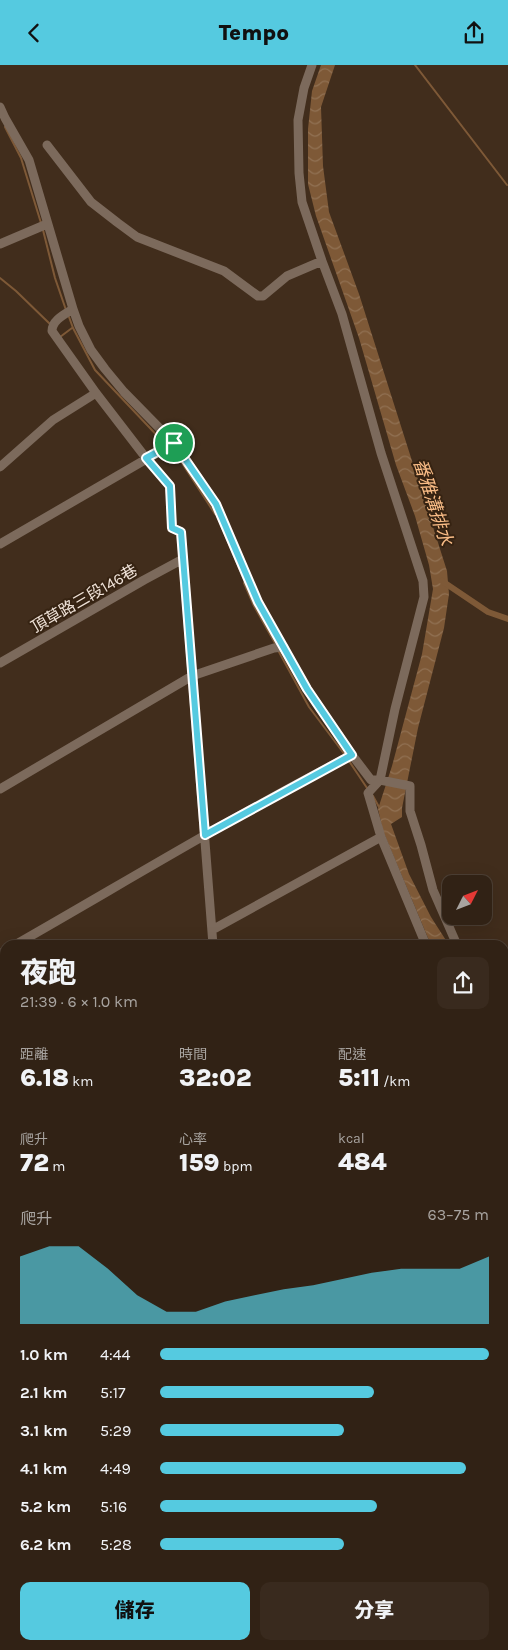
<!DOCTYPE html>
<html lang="zh-TW">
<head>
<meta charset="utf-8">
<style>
  body { margin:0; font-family:Karla,"Noto Sans TC",sans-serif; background:#392a1e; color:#f1f3f6; height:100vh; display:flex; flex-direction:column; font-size:19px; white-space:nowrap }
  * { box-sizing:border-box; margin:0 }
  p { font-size:16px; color:#a8a4a0 }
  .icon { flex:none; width:28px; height:28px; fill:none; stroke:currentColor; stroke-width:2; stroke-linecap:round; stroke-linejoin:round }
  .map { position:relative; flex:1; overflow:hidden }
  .sheet { position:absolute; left:0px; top:875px; width:509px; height:710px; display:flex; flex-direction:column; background:#312215; border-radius:15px 15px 0 0; box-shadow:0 5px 20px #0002,0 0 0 1px #4c3f34 }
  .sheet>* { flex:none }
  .needle { width:32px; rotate:48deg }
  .buttons { position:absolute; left:442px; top:810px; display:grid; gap:10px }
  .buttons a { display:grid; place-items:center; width:50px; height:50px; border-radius:10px; background:#312215; box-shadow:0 5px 20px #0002,0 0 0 1px #4c3f34; font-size:25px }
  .pin { position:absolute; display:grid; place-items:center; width:42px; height:42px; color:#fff; margin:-21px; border:2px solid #fff; border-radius:50%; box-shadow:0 1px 5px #0007 }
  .round { display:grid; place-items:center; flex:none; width:52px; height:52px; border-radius:10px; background:#392a1e }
  .overview { display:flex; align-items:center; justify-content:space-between; height:85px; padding:0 20px }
  h1 { font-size:28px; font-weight:800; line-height:38px }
  .stats { display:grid; grid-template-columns:repeat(3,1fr); gap:8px; height:85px; padding:5px 20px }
  .stats div { display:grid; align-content:center }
  .stats b { font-size:25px; font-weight:800 }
  .stats small { font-size:14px; font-weight:400 }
  .stats p { font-size:14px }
  .chart { height:140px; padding:10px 20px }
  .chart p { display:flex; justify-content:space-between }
  .chart svg { width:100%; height:90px; margin-top:5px; fill:#55cae0; opacity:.7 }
  .primary-button { display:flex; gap:10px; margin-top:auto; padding:10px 20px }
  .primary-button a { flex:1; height:58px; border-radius:10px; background:#55cae0; color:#111; font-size:20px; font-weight:800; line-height:58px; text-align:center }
  .primary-button a+a { background:#392a1e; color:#f1f3f6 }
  ul { padding:0 20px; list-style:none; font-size:16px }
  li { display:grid; grid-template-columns:80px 60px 1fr; align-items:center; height:38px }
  li i { height:12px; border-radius:6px; background:#55cae0 }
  header { display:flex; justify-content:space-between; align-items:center; height:65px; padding:0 20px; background:#55cae0; color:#111; font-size:22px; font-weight:800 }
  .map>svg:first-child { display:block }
  .water { fill:url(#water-waves) }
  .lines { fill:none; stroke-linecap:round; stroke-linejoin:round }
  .stream { stroke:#7e5937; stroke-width:2 }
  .canal { stroke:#7e5937; stroke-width:6 }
  .minor { stroke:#7c6a5c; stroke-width:9 }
  .route-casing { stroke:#fff; stroke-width:10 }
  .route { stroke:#55cae0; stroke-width:6 }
  .labels { text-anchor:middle; stroke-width:4; stroke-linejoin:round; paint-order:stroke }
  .street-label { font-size:16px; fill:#f0e3d9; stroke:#362312 }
  .water-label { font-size:18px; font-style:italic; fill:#f9bc86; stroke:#362312 }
</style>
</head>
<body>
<header><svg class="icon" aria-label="back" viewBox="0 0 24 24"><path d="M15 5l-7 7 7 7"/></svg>Tempo<svg class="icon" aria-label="share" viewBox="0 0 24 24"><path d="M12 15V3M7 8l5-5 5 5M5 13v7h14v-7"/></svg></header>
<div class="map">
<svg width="508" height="1585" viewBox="0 0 508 1585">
  <defs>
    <pattern id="water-waves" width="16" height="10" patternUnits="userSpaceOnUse" patternTransform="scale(1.25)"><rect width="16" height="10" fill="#7e5937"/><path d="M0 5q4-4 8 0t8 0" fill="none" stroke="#917153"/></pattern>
  </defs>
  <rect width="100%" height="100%" fill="#412d1c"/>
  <path class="water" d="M321,0H335L321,42L323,101L329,147L359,229L447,506L449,529L444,563L418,663L402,743V752L391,759L409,809L431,852L449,880H431L383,766L378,744L392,701L422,589L433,524L429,500L415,451L396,400L359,273L316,151L308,119V64L312,26Z"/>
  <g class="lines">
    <path class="stream" d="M415,0L507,120
      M5,62L21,93L41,158
      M43,165L55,213L66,245
      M0,213L16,226L51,260
      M69,252L73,263L95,305L166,380
      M60,272L72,263
      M169,383L180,395L215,449
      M244,518L254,541L276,580
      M279,587L309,642L345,690
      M349,696L367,723
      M373,731L379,742
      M504,1034L508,1027
      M458,1580L460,1585"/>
    <path class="canal" d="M442,516L488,547L508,554
      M504,1291L508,1289
      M504,1405L508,1416"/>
    <path class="minor" d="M312,0L304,23L298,55L299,108L302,137L322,196L342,249L381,388L423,516L424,532L395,644L380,715L368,728L381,772L426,880
      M0,42L5,53L29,95L73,244C65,249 52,255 52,266L96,328L146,393L170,421L172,463L181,467L213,880
      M47,80L91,137L118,158L137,172L224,206L258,231H263L287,211L322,196
      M0,179L47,159
      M73,244L79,261L91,285L105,304L124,327L174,378L216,439L257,537L307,624L352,690L371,715H380L410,721V746L421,780L433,825L457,880
      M0,402L53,355L96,328
      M0,479L174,378
      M0,598L144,515L183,494
      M0,724L192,611L274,583L284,582
      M212,865L381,772
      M15,880C127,816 237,749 352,690
      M0,889L5,886
      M504,936L508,934
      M0,967L5,966
      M504,971L508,976
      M504,1004L508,1008
      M0,1157L5,1167
      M0,1175L5,1172
      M504,1199L508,1201
      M504,1296L508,1294
      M504,1323L508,1321
      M0,1348L5,1346
      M504,1385L508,1396
      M0,1561L5,1557
      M0,1574L5,1569"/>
  </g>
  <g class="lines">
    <g class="route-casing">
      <path id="route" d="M174,378L216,439L258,537L307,624L352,690L205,770L181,467L172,463L170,421L146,393Z"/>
    </g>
    <use href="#route" class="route"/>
  </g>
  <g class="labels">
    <g class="street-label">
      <text transform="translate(84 533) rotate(-30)" y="6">頂草路三段146巷</text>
    </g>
    <g class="water-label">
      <text transform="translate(433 437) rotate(72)" y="6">番雅溝排水</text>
    </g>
  </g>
</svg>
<div class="buttons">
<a><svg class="needle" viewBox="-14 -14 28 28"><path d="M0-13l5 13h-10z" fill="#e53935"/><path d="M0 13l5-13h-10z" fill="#a8a4a0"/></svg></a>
</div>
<div class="pin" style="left:174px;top:378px;background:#1e9e55"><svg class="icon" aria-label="arrive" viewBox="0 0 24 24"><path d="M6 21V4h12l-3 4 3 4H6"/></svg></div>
<section class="sheet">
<div class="overview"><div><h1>夜跑</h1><p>21:39 · 6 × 1.0 km</p></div><a class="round"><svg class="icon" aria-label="share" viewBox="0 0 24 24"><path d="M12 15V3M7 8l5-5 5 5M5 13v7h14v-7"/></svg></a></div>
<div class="stats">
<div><p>距離</p><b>6.18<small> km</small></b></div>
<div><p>時間</p><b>32:02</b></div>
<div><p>配速</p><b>5:11<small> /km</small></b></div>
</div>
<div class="stats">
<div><p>爬升</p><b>72<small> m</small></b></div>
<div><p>心率</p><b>159<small> bpm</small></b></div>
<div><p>kcal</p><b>484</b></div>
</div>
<div class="chart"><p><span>爬升</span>63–75 m</p>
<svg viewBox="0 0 160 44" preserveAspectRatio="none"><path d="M0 44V11L10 6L20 6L30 17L40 30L50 38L60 38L70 33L80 30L90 27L100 25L110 22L120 19L130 17L140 17L150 17L160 11V44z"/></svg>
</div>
<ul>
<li><b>1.0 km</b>4:44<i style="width:100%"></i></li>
<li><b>2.1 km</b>5:17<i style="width:65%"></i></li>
<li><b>3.1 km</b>5:29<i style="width:56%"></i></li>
<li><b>4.1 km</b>4:49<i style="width:93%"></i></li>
<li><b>5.2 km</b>5:16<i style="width:66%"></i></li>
<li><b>6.2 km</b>5:28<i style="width:56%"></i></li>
</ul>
<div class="primary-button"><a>儲存</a><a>分享</a></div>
</section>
</div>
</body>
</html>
